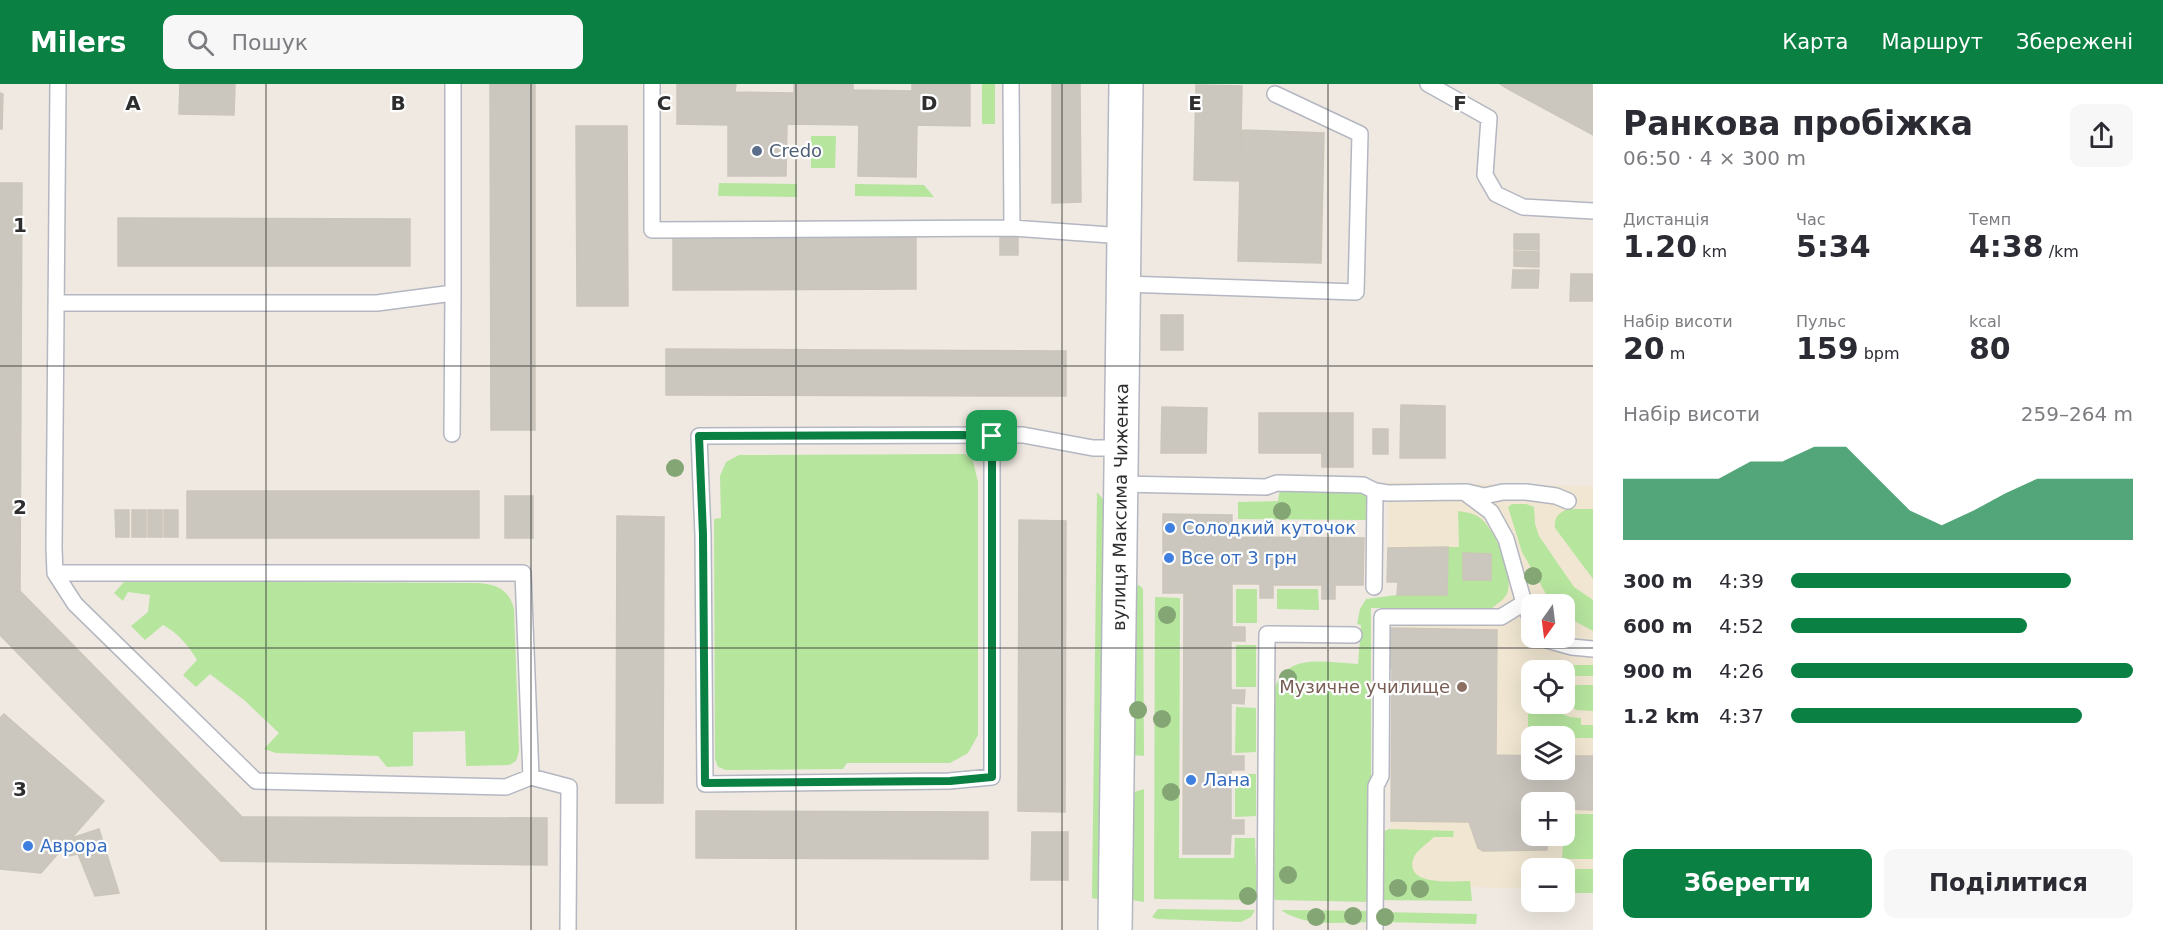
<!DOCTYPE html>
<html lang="uk">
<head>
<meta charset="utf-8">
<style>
  body { margin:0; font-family:"DejaVu Sans",sans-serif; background:#f7f7f7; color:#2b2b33; height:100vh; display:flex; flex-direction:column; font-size:22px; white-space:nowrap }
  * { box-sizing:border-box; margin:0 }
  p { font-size:20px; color:#7c7c81 }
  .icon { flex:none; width:33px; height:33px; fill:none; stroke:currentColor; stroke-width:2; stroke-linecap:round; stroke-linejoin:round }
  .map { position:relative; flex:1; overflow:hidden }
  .details { display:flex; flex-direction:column; background:#fff; width:570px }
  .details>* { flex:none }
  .needle { width:39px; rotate:194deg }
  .fabs { position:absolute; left:1521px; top:510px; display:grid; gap:12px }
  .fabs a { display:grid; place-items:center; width:54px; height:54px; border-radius:12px; background:#fff; box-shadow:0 6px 24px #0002; font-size:30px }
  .pin { position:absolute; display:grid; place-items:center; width:51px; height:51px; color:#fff; margin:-26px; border-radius:12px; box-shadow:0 3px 9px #0006 }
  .round { display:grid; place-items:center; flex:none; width:63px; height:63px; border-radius:12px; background:#f7f7f7 }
  .head { display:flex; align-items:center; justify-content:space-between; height:102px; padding:0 30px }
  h1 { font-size:33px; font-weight:700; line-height:45px }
  .metrics { display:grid; grid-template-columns:repeat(3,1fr); gap:9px; height:102px; padding:6px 30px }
  .metrics div { display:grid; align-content:center }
  .metrics b { font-size:30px; font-weight:700 }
  .metrics small { font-size:16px; font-weight:400 }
  .metrics p { font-size:16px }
  .chart { height:168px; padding:12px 30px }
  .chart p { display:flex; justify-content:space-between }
  .chart svg { width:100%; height:108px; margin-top:6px; fill:#0b8043; opacity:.7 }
  .action { display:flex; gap:12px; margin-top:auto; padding:12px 30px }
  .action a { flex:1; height:69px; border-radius:12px; background:#0b8043; color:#fff; font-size:24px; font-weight:700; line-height:69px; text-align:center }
  .action a+a { background:#f7f7f7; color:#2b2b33 }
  ul { padding:0 30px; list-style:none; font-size:20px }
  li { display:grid; grid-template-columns:96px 72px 1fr; align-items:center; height:45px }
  li i { height:15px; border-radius:8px; background:#0b8043 }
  header { display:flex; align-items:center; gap:36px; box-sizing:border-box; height:84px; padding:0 30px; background:#0b8043; color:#fff }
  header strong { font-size:28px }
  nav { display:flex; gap:33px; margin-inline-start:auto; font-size:21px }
  .search { width:420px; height:54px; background:#f7f7f7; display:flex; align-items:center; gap:15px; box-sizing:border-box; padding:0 21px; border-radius:12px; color:#7c7c81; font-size:22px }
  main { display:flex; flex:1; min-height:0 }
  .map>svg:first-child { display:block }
  .education { fill:#f0e6d1; fill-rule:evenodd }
  .green { fill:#b6e59e }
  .building { fill:#cbc7bf; stroke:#cbc5ba; stroke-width:1.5 }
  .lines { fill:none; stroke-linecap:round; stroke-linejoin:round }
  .service-casing { stroke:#b4b7c1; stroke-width:18 }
  .tertiary-casing { stroke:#b4b7c1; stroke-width:36 }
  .service { stroke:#fff; stroke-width:15 }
  .tertiary { stroke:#fff; stroke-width:33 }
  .tree { fill:#84a574 }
  .route-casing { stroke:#fff; stroke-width:12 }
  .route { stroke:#0b8043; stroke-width:8 }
  .grid { fill:none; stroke:#2e2e2e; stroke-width:1.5; stroke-opacity:0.55 }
  .service-dot { fill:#5c6f8a; stroke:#fff; stroke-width:2 }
  .shop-dot { fill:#3f7fe0; stroke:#fff; stroke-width:2 }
  .education-dot { fill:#8d6e63; stroke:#fff; stroke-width:2 }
  .labels { text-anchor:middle; stroke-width:4.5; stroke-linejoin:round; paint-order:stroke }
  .service-label { font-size:18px; fill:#4e5e75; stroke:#fff; text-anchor:start }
  .street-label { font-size:18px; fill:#2e2e2e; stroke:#fff }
  .shop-label { font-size:18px; fill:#366cbe; stroke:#fff; text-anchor:start }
  .education-label { font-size:18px; fill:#785e54; stroke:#fff; text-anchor:end }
  .grid-label { font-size:20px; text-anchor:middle; font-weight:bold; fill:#2e2e2e; stroke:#fff; stroke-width:4.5; stroke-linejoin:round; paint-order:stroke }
</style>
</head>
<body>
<header>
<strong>Milers</strong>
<div class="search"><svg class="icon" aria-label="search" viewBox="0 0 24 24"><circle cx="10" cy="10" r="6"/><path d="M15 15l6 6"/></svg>Пошук</div>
<nav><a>Карта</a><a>Маршрут</a><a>Збережені</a></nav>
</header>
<main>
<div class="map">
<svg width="1593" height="846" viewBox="0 0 1593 846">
  <rect width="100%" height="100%" fill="#efe9e1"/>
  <path class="education" d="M1388,398L1593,402V807L1565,806L1564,784H1532L1531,805L1387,800L1391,737L1392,584H1386L1397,544L1398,498H1387ZM1532,520H1564V554H1532ZM1532,586H1564V620H1532ZM1532,652H1564V686H1532ZM1532,718H1564V752H1532Z"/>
  <path class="green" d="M982,0H995V40H982Z
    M811,52H836L835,84H811Z
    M719,99L797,100V113L718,112Z
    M855,100L924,101L934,113L855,112Z
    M965,370L973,377L978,398V651L968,669L950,679H847L843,685L726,686L718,683L715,675L714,435L721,434L720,392L726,378L739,371Z
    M1280,405H1362L1369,414V436L1238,435V418L1278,417Z
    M1097,408L1107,420L1103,816L1092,814Z
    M1512,420H1526L1534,423L1535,440L1539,452L1574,503L1593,516V547L1565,532L1564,520H1554L1549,515L1522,468L1508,423Z
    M1569,425H1593V495L1555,444C1554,433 1559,428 1569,425Z
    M1458,427C1464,428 1472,429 1477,432C1495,442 1512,487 1508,507C1506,515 1498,519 1492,524H1371V818L1275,816L1272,806L1274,608C1284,567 1325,579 1358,580L1361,541L1357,540L1360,525L1366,515L1397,511H1447L1448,463H1459Z
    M125,497L477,499C496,500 509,505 514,525L519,667L516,677L509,681L466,682L465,647L413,648V682L387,683L378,672L276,669L264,665L279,649L244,616L210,590L196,603L183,591L197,576C188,561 178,549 163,541L145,556L131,542L148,528L150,511L128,508L123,517L114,509Z
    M1139,501L1143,505L1144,672L1132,671V503Z
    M1236,505H1257V539H1236Z
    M1277,505H1318L1319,526L1277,525Z
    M1155,513L1180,514L1179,774H1234L1235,754H1255L1257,816L1154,815Z
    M1236,561H1256V603H1236Z
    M1528,581H1593V592H1574L1565,595L1564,586H1532V620H1555C1560,631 1569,634 1581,634V641H1593V654H1565L1564,652L1528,654Z
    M1576,601H1593V627L1576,626L1569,619V608Z
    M1236,623L1256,624V668L1235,669Z
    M1235,690H1256V732L1235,733Z
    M1144,705V818L1132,816L1131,709Z
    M1565,730H1593V775H1562Z
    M1389,745L1454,747L1453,753H1434C1428,759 1417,766 1414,773C1402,803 1455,797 1470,797L1472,817L1379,816L1380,749Z
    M1573,785H1593V809H1565V788Z
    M1158,825L1255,826L1251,833L1241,838L1157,835L1152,833Z
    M1281,826L1371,827V838C1340,838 1307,844 1281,826Z
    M1381,828L1477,830L1476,840L1380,838Z"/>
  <path class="building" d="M180,0H235L234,31L179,30Z
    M490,0H535V346H491Z
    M677,0H736L735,8L794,9V0H853V6L912,7V0H970V42L917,41L916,93L858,92L859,41L787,40L786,92H728V41L677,40Z
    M1052,0H1080L1081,118L1052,119Z
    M1500,0H1592L1593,51L1510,6Z
    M1196,1L1242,2L1240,97L1194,96Z
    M0,9L3,10L2,45H0Z
    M576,42H627L628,222H577Z
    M1241,46L1324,49L1321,179L1238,177Z
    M0,99H22L20,507L0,515Z
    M118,134L410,135V182H118Z
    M1514,150H1539V166L1514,165Z
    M1000,151H1018V171H1000Z
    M673,153H916V205L673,206Z
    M1514,167L1539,168V183L1514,182Z
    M1513,186H1539L1538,204H1512Z
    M1571,190H1587V217H1570Z
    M1587,190H1593V217H1587Z
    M1161,231H1183V266H1161Z
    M666,265L1066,267V312L666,311Z
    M1401,321L1445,322V374H1400Z
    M1162,323L1207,324L1206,369H1161Z
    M1259,329H1353V383H1322V369H1259Z
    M1373,345H1388V370H1373Z
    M187,407H479V454H187Z
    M505,412H533V454H505Z
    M115,426H129V453H116Z
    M132,426H146V453H132Z
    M148,426H162V453H148Z
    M164,426H178V453H164Z
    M1163,430L1232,431V475H1217V482L1205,495H1198V509H1163Z
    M617,432L664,433L663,719H616Z
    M1019,436L1066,437L1065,728L1018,727Z
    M1232,453L1364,454L1363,501H1335V515H1322V501H1273V514H1260V500H1232V543H1245V557H1231V606H1245L1244,620L1231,619V672H1244V686H1231V736H1244V750H1231L1230,770H1183L1184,510L1198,509V495H1205L1217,482V475H1232Z
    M1448,463L1447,511H1397L1398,498H1387L1388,464Z
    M1463,469L1491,470V496H1463Z
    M20,507L242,733L221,777L0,551V515Z
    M1386,544L1497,546L1496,671L1532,672V686H1564V672H1593V726L1564,725V718H1532V752H1547V766L1483,767L1478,764L1469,738L1391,737L1392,584H1386Z
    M4,630L104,717L41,789L0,785V634Z
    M696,727L988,728V775L696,774Z
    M242,733L547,734V781L221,777Z
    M99,745L119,809L95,812L78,770L68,772L64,763L72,754Z
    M1032,748H1068V796H1031Z"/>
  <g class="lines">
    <g class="service-casing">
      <path id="service" d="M58,0L54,464L55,489L75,520L256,697L506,703L531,693L569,703L568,846
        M652,0V146L1012,144L1124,152
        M1011,0L1012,144
        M1428,0L1489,34L1485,91L1496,110L1523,123L1593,127
        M1124,200L1356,208L1360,50L1275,10
        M57,219H377L453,209V0
        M452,350L453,209
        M992,352V693L949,697L705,700L703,451L699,352L1023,351L1093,364H1121
        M1120,400L1266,403L1277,399L1363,401L1375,407L1388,409L1464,408L1491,428L1506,455L1524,519L1532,538
        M1467,408L1484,412L1503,408H1526L1556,412L1568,417
        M55,489H523L531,693
        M1374,503L1375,407
        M1545,554L1547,556L1572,563L1593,565
        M1265,846L1267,550L1354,551
        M1375,846L1376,702L1381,692L1382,533H1501L1524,519"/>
    </g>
    <g class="tertiary-casing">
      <g id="tertiary">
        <path id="s1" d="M1115,846L1126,0"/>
      </g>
    </g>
    <use href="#service" class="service"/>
    <use href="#tertiary" class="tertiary"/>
  </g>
  <g class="tree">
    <circle cx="675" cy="384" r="9"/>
    <circle cx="1282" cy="427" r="9"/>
    <circle cx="1533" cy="492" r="9"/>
    <circle cx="1167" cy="531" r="9"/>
    <circle cx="1288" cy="594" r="9"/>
    <circle cx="1138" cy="626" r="9"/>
    <circle cx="1162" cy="635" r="9"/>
    <circle cx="1171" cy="708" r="9"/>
    <circle cx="1288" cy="791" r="9"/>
    <circle cx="1398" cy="804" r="9"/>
    <circle cx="1420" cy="805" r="9"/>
    <circle cx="1248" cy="812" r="9"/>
    <circle cx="1353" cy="832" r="9"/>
    <circle cx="1316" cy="833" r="9"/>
    <circle cx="1385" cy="833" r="9"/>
  </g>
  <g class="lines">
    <g class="route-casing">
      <path id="route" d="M961,351L992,352V693L950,697L705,699L703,451L699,352Z"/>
    </g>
    <use href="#route" class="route"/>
  </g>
  <path class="grid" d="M266,0V846M531,0V846M796,0V846M1062,0V846M1328,0V846M0,282H1593M0,564H1593"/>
  <circle class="service-dot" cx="757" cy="67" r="6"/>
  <g class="shop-dot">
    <circle cx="1170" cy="444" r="6"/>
    <circle cx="1169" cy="474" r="6"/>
    <circle cx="1191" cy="696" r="6"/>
    <circle cx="28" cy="762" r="6"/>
  </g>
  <circle class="education-dot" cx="1462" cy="603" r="6"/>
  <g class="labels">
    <g class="service-label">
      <text x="769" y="73">Credo</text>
    </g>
    <g class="street-label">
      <text dy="6" stroke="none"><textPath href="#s1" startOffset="423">вулиця Максима Чиженка</textPath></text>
    </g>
    <g class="shop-label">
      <text x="1182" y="450">Солодкий куточок</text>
      <text x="1181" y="480">Все от 3 грн</text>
      <text x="1203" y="702">Лана</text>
      <text x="40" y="768">Аврора</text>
    </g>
    <g class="education-label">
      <text x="1450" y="609">Музичне училище</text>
    </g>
  </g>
  <g class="grid-label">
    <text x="133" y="26">A</text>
    <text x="398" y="26">B</text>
    <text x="664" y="26">C</text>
    <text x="929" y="26">D</text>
    <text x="1195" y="26">E</text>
    <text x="1460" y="26">F</text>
    <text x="20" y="148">1</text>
    <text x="20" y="430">2</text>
    <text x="20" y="712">3</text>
  </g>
</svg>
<div class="fabs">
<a><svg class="needle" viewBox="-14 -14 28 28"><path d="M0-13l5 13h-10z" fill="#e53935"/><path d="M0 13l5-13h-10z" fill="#7c7c81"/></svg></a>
<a><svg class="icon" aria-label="locate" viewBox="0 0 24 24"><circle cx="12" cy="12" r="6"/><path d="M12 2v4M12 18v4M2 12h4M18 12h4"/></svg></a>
<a><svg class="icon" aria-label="layers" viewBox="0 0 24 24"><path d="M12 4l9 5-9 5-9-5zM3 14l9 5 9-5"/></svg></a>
<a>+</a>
<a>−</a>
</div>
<div class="pin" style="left:992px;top:352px;background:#1e9e55"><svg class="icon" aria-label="arrive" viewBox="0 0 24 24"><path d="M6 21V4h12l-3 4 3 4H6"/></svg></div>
</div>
<section class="details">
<div class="head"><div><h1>Ранкова пробіжка</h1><p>06:50 · 4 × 300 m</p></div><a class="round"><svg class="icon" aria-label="share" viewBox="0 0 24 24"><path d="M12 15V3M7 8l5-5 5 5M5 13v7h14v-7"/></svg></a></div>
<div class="metrics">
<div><p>Дистанція</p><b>1.20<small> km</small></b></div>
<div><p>Час</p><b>5:34</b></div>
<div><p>Темп</p><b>4:38<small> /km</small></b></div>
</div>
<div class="metrics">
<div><p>Набір висоти</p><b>20<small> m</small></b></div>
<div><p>Пульс</p><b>159<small> bpm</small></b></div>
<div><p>kcal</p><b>80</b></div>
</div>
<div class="chart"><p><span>Набір висоти</span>259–264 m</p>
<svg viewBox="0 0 160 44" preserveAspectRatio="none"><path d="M0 44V19L10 19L20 19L30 19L40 12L50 12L60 6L70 6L80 19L90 32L100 38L110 32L120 25L130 19L140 19L150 19L160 19V44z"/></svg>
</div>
<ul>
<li><b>300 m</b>4:39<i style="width:82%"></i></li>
<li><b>600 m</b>4:52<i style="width:69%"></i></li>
<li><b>900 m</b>4:26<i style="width:100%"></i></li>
<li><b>1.2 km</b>4:37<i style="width:85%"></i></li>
</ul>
<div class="action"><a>Зберегти</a><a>Поділитися</a></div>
</section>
</main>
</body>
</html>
